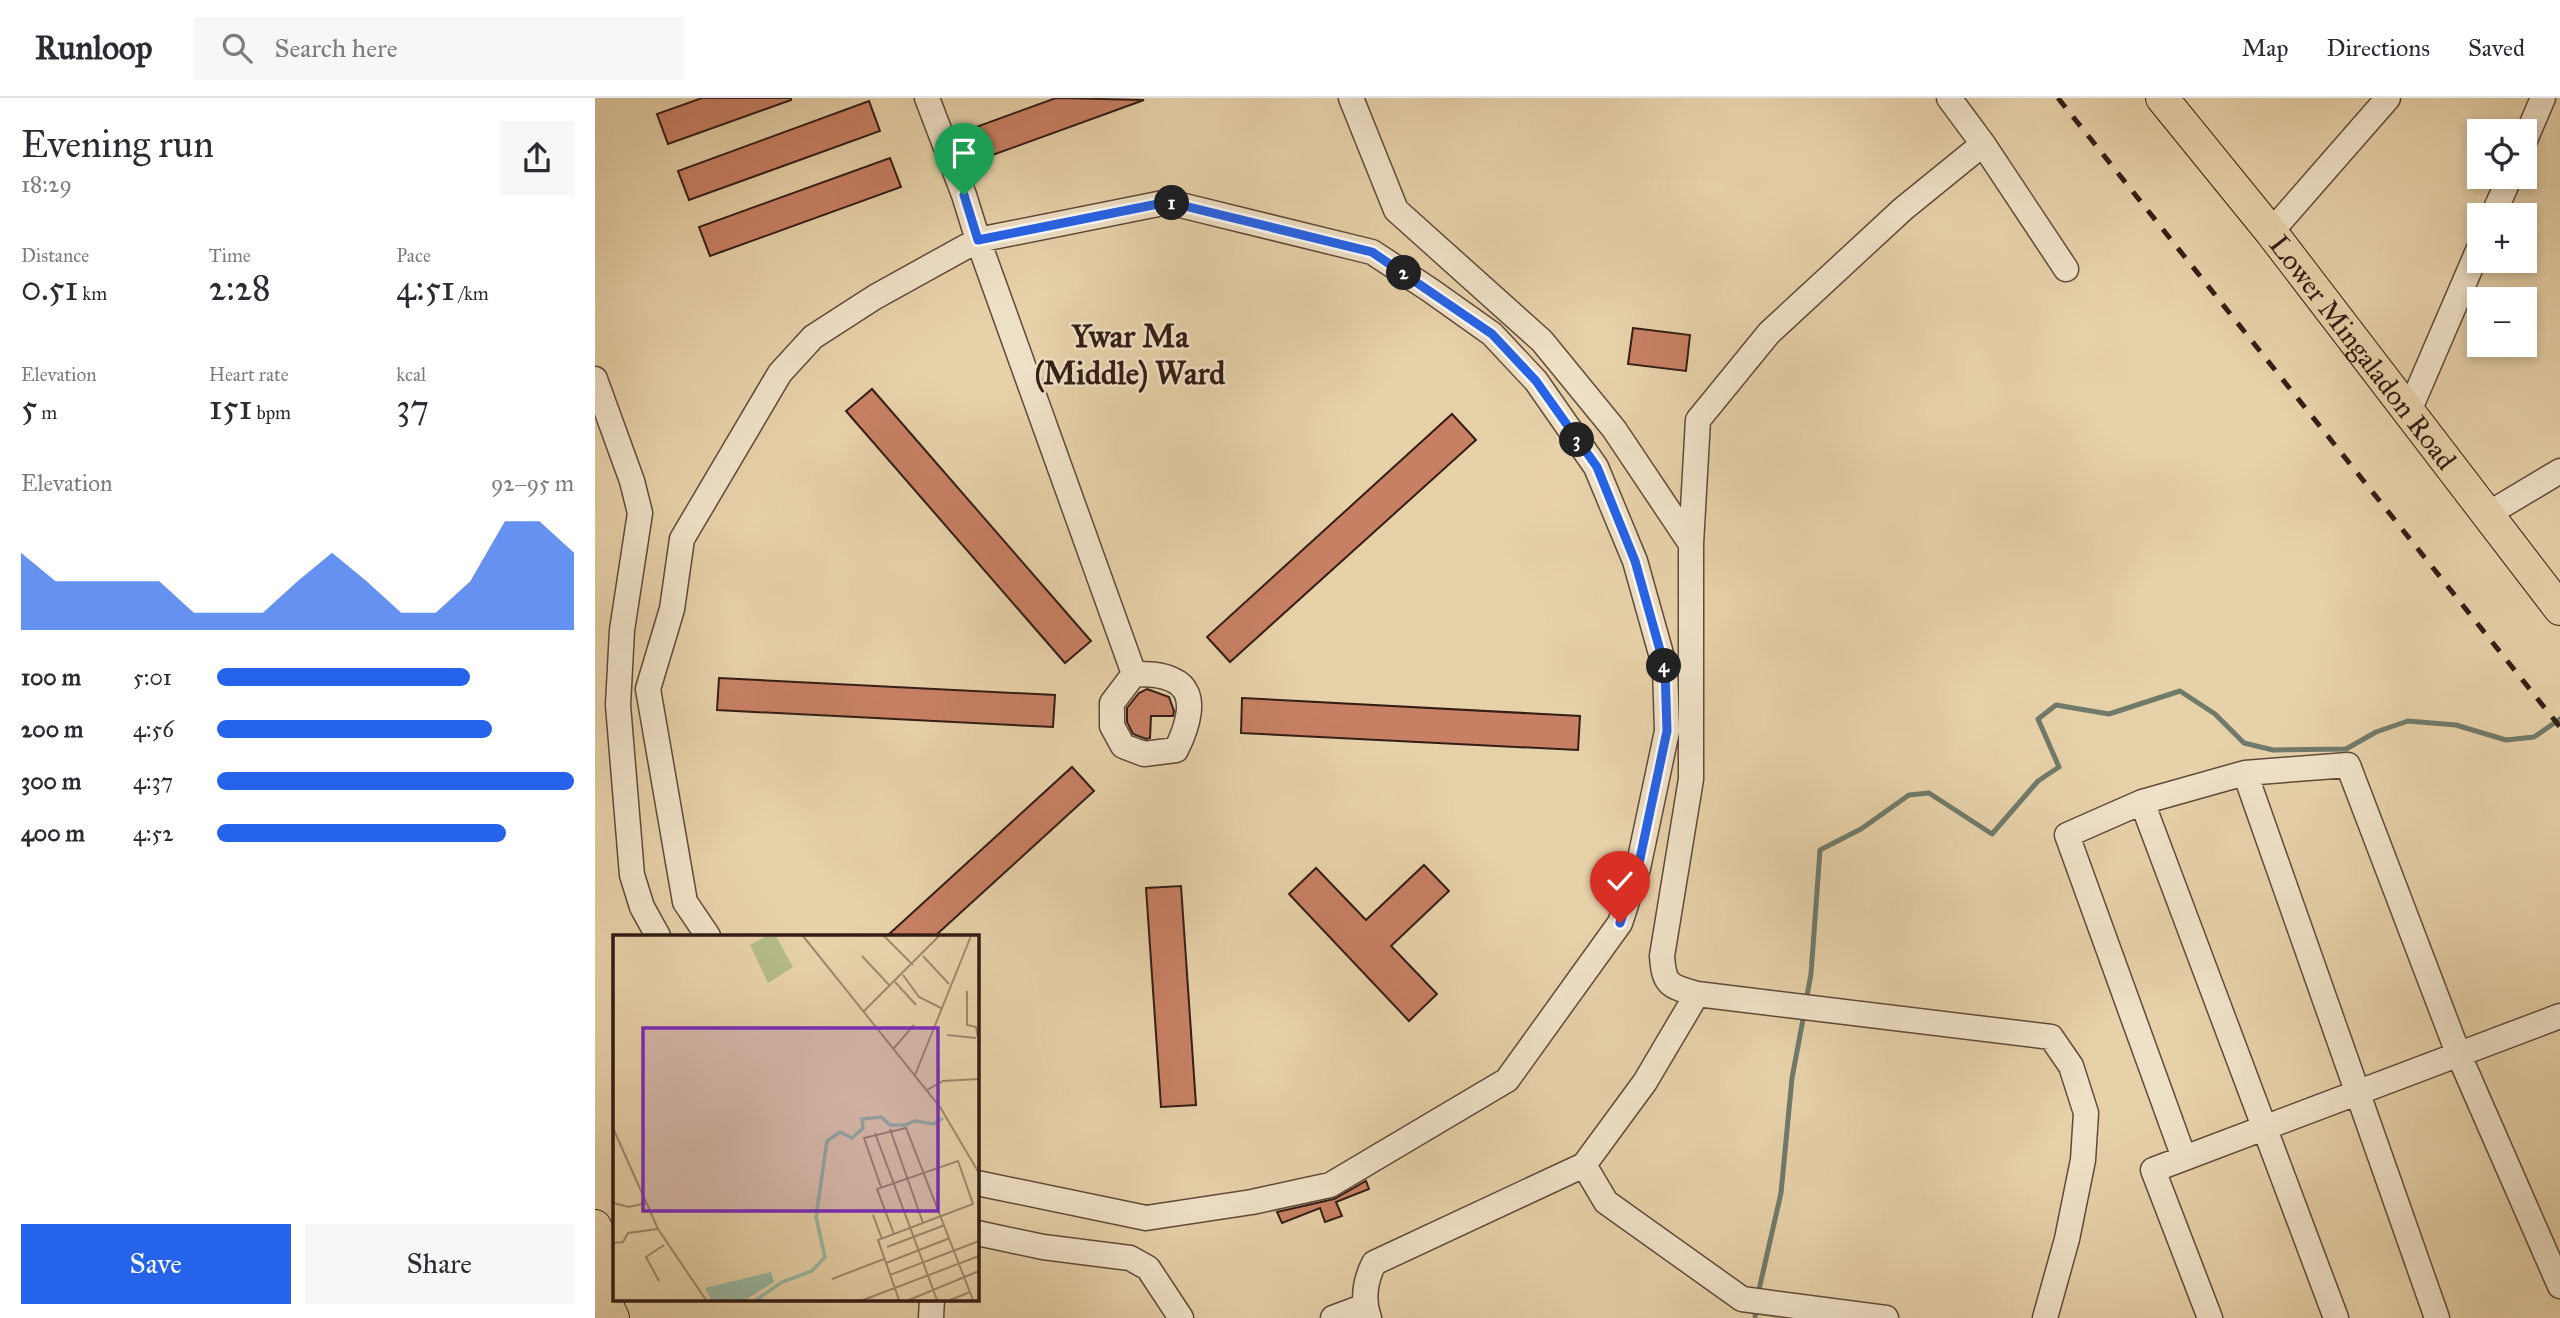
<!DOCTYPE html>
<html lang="en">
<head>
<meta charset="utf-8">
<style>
  body { margin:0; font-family:"IM FELL Great Primer",serif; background:#f7f7f7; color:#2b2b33; height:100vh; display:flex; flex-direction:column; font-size:26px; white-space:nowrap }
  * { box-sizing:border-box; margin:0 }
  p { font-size:23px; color:#7c7c81 }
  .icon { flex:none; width:38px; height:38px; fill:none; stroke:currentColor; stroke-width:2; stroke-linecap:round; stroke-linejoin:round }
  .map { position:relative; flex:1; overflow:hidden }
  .drawer { display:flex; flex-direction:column; background:#fff; width:595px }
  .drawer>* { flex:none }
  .tools { position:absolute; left:1872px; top:21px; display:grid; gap:14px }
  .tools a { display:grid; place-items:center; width:70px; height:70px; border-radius:0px; background:#fff; box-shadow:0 4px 10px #0003; font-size:35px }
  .pin { position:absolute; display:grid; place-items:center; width:60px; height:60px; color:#fff; margin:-72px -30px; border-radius:50% 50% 50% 0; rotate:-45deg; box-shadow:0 0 7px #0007 }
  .pin .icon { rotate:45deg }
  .km { position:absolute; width:35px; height:35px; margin:-18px; border-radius:50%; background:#222; color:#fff; font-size:19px; line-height:35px; text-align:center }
  .round { display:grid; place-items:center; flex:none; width:74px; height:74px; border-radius:0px; background:#f7f7f7 }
  .head { display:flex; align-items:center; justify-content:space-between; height:119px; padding:0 21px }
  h1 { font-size:38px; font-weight:600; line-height:52px }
  .metrics { display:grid; grid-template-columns:repeat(3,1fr); gap:10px; height:119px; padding:7px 21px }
  .metrics div { display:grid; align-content:center }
  .metrics b { font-size:35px; font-weight:600 }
  .metrics small { font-size:19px; font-weight:400 }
  .metrics p { font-size:19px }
  .chart { height:196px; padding:14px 21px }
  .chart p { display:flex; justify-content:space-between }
  .chart svg { width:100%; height:126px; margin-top:7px; fill:#2563eb; opacity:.7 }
  .primary-button { display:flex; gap:14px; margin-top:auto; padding:14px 21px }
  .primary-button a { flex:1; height:80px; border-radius:0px; background:#2563eb; color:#fff; font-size:28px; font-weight:600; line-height:80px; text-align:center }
  .primary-button a+a { background:#f7f7f7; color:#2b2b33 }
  ul { padding:0 21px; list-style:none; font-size:23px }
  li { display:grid; grid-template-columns:112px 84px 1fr; align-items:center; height:52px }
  li i { height:18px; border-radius:9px; background:#2563eb }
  header { display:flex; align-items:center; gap:42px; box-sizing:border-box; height:98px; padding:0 35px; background:#fff; border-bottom:2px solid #e1e1e2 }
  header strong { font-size:33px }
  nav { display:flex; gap:38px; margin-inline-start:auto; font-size:24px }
  .search { width:490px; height:63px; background:#f7f7f7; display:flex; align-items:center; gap:18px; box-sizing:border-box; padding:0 24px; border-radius:0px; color:#7c7c81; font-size:26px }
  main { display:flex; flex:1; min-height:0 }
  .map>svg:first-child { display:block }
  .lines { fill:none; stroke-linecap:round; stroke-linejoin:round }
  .stream { stroke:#707a6a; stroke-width:5 }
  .building { fill:#c88064; stroke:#341d15; stroke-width:2 }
  .minor-casing { stroke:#614a3a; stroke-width:27 }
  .major-casing { stroke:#341d15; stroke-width:34 }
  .minor { stroke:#efe1c7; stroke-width:24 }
  .major { stroke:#e7d1a9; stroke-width:32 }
  .rail { stroke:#341d15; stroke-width:5; stroke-dasharray:12 12; stroke-linecap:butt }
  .route-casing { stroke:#fff; stroke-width:14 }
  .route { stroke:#2563eb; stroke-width:9 }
  .labels { text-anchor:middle; stroke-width:5; stroke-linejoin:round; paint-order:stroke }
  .street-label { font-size:28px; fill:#341d15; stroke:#efe1c7 }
  .quarter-label { font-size:32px; font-weight:bold; fill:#341d15; stroke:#efe1c7 }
  .inset-river { fill:none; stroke:#98b8a2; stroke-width:3.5 }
  .inset-road { fill:none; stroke:#9f896e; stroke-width:2 }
  .view { fill:#7b2cbf; fill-opacity:0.15; stroke:#7b2cbf; stroke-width:3.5 }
  .inset-edge { fill:none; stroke:#341d15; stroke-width:3.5 }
</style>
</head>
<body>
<header>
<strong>Runloop</strong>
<div class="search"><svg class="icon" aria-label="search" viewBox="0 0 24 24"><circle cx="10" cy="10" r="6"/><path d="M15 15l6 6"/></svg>Search here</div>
<nav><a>Map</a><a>Directions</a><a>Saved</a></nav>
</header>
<main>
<section class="drawer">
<div class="head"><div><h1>Evening run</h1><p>18:29</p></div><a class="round"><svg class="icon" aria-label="share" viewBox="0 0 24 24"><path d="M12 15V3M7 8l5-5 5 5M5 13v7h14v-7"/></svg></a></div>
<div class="metrics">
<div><p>Distance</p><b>0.51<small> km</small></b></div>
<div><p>Time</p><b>2:28</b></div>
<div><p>Pace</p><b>4:51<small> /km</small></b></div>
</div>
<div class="metrics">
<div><p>Elevation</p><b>5<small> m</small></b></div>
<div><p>Heart rate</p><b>151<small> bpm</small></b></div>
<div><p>kcal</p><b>37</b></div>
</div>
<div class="chart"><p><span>Elevation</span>92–95 m</p>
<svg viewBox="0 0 160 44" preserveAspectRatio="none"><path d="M0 44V17L10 27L20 27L30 27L40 27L50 38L60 38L70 38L80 27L90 17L100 27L110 38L120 38L130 27L140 6L150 6L160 17V44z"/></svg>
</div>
<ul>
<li><b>100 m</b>5:01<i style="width:71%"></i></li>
<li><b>200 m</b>4:56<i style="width:77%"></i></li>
<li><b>300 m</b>4:37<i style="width:100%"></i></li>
<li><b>400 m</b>4:52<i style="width:81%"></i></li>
</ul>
<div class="primary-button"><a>Save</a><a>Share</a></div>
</section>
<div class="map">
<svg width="1965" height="1220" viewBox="0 0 1965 1220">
  <rect width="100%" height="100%" fill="#e7d1a9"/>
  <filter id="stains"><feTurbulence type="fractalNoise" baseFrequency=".00286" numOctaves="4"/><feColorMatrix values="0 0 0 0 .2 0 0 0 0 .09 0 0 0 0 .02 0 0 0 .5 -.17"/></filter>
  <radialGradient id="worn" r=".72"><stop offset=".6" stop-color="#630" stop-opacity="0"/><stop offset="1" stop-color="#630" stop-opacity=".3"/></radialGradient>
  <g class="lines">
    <path class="stream" d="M1211,903L1216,876L1225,752L1266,731L1314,697L1334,695L1397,736L1443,683L1464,669L1443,621L1461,607L1514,616L1585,593L1620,616L1649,645L1678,652L1751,651L1781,634L1813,623L1861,627L1911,642L1939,639L1965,621
      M1163,1196L1186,1095L1197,980L1209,916
      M1160,1220L1161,1209"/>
  </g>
  <path class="building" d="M107,0H196V2L73,46L62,16Z
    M461,0L549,2L392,59L381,29Z
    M274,3L285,33L94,102L83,73Z
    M295,60L306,89L115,158L104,129Z
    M1038,230L1095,237L1091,273L1033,266Z
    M277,291L496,543L470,565L251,313Z
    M857,316L881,342L635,564L612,539Z
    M124,580L460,597L458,629L122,612Z
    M552,591L574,599L579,613L578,618H556L555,640L551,641L538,636L532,624V610L544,595Z
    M647,600L985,618L983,652L646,635Z
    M477,669L499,693L340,838H292Z
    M829,767L854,793L796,848L842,896L814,923L694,796L721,770L771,822Z
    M586,788L601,1007L566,1009L551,790Z
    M771,1083L774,1091L741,1104L747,1118L730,1124L725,1110L687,1125L682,1114L739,1101Z"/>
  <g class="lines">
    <g class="minor-casing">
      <path id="minor" d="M332,0L369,97L383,142L539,576
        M756,0L801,112L947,243L1019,331L1096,446
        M1354,0L1388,46
        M1930,42L1948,0
        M1898,117L1915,79
        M1676,134L1793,0
        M0,281L37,383L45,415L27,532L23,607L37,777L47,809L63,838
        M1814,313L1885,148
        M1893,416L1965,373
        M539,576C552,576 566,576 578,582C606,594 591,632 581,652L549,656L528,648L517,628V605Z
        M1650,675L1842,1220
        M1547,704L1741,1220
        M113,838L90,804L53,591L77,511L87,441L185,275L218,239L280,199L383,142L573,104L777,154L835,192L897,236L941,283L1001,369L1040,463L1070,570L1072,633L1043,770L1025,825L912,982L735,1087L657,1104L551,1120L382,1085
        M1589,1060L1472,737L1547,704L1650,675L1753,667L1863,955L1965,1188
        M989,1067L1011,1104L1147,1201L1291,1220
        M382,1135L448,1149L535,1160L553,1170L586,1220
        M336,1220L337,1201
        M738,1220L770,1208
        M774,1220C767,1201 770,1183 779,1165L989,1067L1050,984L1102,896
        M1450,1220L1472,1141L1488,1062L1491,1015L1476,968L1456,939L1102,896C1075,888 1069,888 1067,858L1096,681V446L1103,322L1174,235L1308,111L1388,46L1471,171
        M1615,1220L1558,1072L1965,918"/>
    </g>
    <g class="major-casing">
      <g id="major">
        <path id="s1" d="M1567,0L1676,134L1965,511"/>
        <path d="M0,1128L19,1171"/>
        <path d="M0,1181L18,1220"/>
      </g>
    </g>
    <use href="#minor" class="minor"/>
    <use href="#major" class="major"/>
    <path class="rail" d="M1463,0L1965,629"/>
  </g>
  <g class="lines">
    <g class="route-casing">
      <path id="route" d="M369,97L383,142L573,104L777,154L897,236L941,283L1002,369L1040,463L1070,570L1072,633L1043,770L1025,825"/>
    </g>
    <use href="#route" class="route"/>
  </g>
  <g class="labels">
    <g class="street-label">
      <text dy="10" stroke="none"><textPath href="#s1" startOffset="324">Lower Mingaladon Road</textPath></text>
    </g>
    <g class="quarter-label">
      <text x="535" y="249">Ywar Ma<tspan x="535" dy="37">(Middle) Ward</tspan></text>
    </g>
  </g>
  <g transform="translate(18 837)">
    <rect width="366" height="366" fill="#e7d1a9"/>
    <path d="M153,1H163L180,32L155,48L137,10Z" fill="#b4bc89"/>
    <path d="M158,337L161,347L132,365H98L92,353Z" fill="#98b8a2"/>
    <path class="inset-river" d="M143,365L169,347L199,336L212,322L203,282L214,206L227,197L239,203L250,193L249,184L268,182L277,190H292L302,186L321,189L330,183"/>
    <path class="inset-road" d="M190,1L327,172L366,238M271,1L300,30M249,21L277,51M310,21L336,49M290,40L306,62L328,73M282,47L303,70M354,56V90L363,92L366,108M251,76L326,1M334,100L363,103M281,113L301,90M302,140L358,1M314,155L330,146L366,144M0,193L45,294L93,365M277,194L310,288M262,198L324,365M268,252L251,203L293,193L360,365M0,268L16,272L33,268M260,280L269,304M281,299L264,254L345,226L360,269L265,305L286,365M0,308L10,307L15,298L45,294M274,312L332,290M273,328L337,303M277,340L366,306M219,344L271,324M46,346L33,322L51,310M250,365L366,321M296,365L366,336M337,365L357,357"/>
    <path class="view" d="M30,93H325V276H30Z"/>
    <rect width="366" height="366" class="inset-edge"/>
  </g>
  <rect width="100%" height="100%" filter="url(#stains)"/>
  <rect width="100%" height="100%" fill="url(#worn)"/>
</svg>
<div class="tools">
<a><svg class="icon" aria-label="locate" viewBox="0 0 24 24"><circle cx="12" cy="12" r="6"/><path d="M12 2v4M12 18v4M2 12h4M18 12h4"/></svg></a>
<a>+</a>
<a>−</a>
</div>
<div class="pin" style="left:369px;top:97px;background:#1e9e55"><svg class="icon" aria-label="arrive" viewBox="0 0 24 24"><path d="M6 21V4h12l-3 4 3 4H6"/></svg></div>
<div class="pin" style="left:1025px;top:825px;background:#d93025"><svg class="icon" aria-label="check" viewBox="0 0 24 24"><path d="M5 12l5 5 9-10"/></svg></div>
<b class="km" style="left:577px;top:105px">1</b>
<b class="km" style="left:809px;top:175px">2</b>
<b class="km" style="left:982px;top:342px">3</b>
<b class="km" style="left:1069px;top:568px">4</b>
</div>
</main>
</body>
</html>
